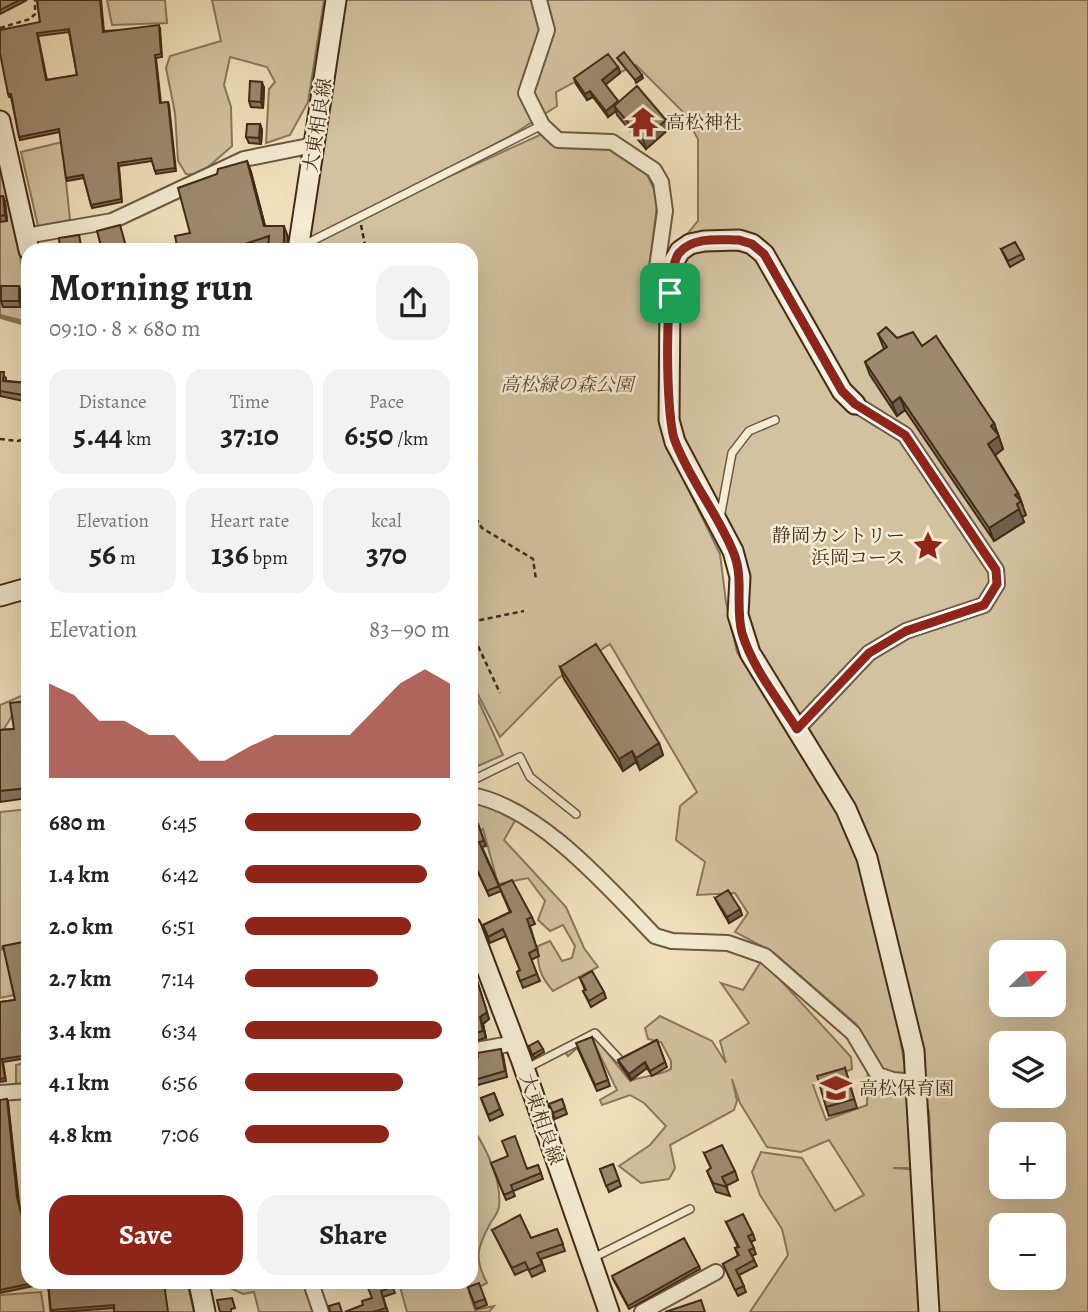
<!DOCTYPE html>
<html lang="en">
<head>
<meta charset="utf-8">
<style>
  body { margin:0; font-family:Alegreya,"Noto Serif JP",serif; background:#f2f2f2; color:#222; height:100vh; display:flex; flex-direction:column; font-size:26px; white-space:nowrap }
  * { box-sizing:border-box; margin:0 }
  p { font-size:23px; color:#767676 }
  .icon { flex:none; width:38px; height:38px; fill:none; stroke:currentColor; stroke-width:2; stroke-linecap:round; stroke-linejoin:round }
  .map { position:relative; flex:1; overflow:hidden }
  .side { position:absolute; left:21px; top:243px; width:457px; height:1046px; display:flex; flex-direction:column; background:#fff; border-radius:21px; box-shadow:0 7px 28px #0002 }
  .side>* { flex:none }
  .needle { width:46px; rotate:67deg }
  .buttons { position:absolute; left:989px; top:940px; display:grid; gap:14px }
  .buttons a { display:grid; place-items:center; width:77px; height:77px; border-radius:14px; background:#fff; box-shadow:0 7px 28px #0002; font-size:35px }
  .pin { position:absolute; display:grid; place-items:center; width:60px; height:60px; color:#fff; margin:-30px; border-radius:14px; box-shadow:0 4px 10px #0006 }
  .round { display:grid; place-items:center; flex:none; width:74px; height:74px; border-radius:21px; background:#f2f2f2 }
  .overview { display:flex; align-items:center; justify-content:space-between; height:119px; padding:0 28px }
  h1 { font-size:38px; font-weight:700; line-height:52px }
  .figures { display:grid; grid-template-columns:repeat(3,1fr); gap:10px; height:119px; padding:7px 28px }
  .figures div { display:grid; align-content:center; border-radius:18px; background:#f2f2f2; text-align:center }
  .figures b { font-size:30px; font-weight:700 }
  .figures small { font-size:19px; font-weight:400 }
  .figures p { font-size:19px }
  .chart { height:196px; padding:14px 28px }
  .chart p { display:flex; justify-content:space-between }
  .chart svg { width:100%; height:126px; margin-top:7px; fill:#8f2418; opacity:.7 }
  .action { display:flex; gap:14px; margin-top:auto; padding:14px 28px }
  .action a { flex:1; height:80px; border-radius:21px; background:#8f2418; color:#fff; font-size:28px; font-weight:700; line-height:80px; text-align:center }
  .action a+a { background:#f2f2f2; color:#222 }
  ul { padding:0 28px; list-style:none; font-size:23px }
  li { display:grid; grid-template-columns:112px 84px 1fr; align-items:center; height:52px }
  li i { height:18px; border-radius:9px; background:#8f2418 }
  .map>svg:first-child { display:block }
  .green { fill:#d3c2a0; stroke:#8c765c; stroke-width:2; fill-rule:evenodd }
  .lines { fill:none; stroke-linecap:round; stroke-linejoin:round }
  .stream { stroke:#887359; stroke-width:3.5 }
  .lane-casing { stroke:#6f5841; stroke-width:10 }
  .street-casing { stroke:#6f5841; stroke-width:18 }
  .secondary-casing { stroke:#442a18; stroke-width:23 }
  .path { stroke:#442a18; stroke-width:2.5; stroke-dasharray:5 3.5; stroke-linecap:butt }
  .lane { stroke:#f5ecd3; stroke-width:7 }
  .street { stroke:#f5ecd3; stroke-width:14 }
  .secondary { stroke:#f5ecd3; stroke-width:19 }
  .wall { fill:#87765e; stroke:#442a18; stroke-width:2; fill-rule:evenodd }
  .shaded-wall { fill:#6e604c; stroke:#442a18; stroke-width:2 }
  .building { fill:#9d896d; stroke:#442a18; stroke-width:2; fill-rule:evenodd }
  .route-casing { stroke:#fff; stroke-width:14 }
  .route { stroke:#8f2418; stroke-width:9 }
  .labels { text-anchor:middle; stroke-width:5; stroke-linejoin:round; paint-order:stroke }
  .poi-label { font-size:19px; fill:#442a18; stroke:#f5ecd3; text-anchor:start }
  .street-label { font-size:19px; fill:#442a18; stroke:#f5ecd3 }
  .park-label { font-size:19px; font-style:italic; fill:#614833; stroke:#f5ecd3 }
</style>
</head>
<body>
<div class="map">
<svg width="1088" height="1312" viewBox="0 0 1088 1312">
  <rect width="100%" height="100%" fill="#f0e1bc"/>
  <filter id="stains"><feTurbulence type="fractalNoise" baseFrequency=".00286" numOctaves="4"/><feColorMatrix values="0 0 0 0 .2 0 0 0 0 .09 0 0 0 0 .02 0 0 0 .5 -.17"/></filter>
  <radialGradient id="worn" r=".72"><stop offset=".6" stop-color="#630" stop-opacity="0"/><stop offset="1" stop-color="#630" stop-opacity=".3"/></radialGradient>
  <path class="green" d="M107,0H165L167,23L112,25Z
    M212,0H324L308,102L290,135L266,143L269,89L275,82L267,67L230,57L224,85L231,107L232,146L199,175L186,174L178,161L175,113L166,68L170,56L221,41Z
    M342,0H1088V1312H750L788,1255L782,1229L760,1195L752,1172L761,1152L802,1158L835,1211L864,1195L829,1140L801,1152L767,1147L740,1103L732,1079L737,1101L734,1110L670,1145L675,1168L669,1179L641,1183L619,1166L650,1145L666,1126L644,1103L630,1095L602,1105L600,1100L617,1090L594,1043L577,1048L568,1056L563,1050L593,1035L630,1081C644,1075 656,1077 671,1069V1061L661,1042L648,1039L645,1028L660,1016L712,1041L726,1063L720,1041L749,1023L721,983L743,990L762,960L851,1057L852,1069L813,1085L826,1120L867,1105L868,1044L856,1024L773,952L735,932L748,913L735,893L697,895L705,862L676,840L680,806L697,792L610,644L557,679L500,737L471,681V250H307L312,242L306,239ZM609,58L621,72L636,65L683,112L698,139V221L652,277L649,269L658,198L646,172L611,149L542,134L349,222L512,135L557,106L556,92L595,71ZM667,446L706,485L751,635L836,812L737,652L726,602L720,554ZM879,945L929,1112L932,1171L893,1168H922L898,1026ZM1001,952H1054V1004H1001ZM1001,1043H1054V1096H1001ZM1001,1134H1054V1186H1001ZM1001,1225H1054V1278H1001Z
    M62,142L70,220L38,226L21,152Z
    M0,159L28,296V322L0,315Z
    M471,684L503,755L471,769Z
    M28,693V708L14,713L0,735V705Z
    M471,800L486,803L516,819L504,840L566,907L584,948L598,967L553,991C540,976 537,966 538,946L550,941L562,961L572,958L575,946L563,925L550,931L538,920L545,901L528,878L498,884L483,829L471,835Z
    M28,809V943L0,948V812Z
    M4,949L14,995L0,998V950Z
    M28,1062V1087H16V1065Z
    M471,1125C486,1148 502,1178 499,1207C498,1212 494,1218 491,1222C478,1246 473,1257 487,1283L469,1292L475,1310L494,1306L489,1312H407L399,1283H471Z
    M48,1283H187L194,1312H50Z
    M220,1283H304L313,1312H259L254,1292L243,1294Z
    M41,1292L44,1312H0V1295Z"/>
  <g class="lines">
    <path class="stream" d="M0,317L28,325"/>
    <g class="lane-casing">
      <path id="lane" d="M302,246L542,125
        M720,518L732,453L749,431L775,420
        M471,781L520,757L530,777L576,814
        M527,1068L595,1033L619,1059
        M591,1259L690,1209"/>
    </g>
    <g class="street-casing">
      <path id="street" d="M539,0L547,30L526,93L542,125L558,140L612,142L654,170L661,182L665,211L655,282L659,287L670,293
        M26,236L112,221L244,159L314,145
        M797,729L869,653L906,631L984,605L997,584L996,570L905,435L855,404
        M471,795C539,807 608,887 655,936L672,941L728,943L765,956L853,1033L878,1075L893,1080L918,1082
        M471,1051L515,1043
        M0,1093L28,1091
        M311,1283L321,1312
        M642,1312L716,1272"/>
    </g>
    <g class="secondary-casing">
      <path id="secondary" d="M0,121L29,250
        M298,250L336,0
        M855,404L842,391L764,254L752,244L739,240L704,241L690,244L680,251L673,263L670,293L669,420L675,442L733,551L740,577L738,615L750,653L846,809L867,858L914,1051L929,1312
        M0,596L28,588
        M471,927L521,1059L609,1312
        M199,1283L205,1312"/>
    </g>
    <path class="path" d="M0,28L30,19L35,14V0
      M361,225L366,250
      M0,439L18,441L28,438
      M471,511L482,528L533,559L536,580
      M471,622L524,611
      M471,631L500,693"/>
    <use href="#lane" class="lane"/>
    <use href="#street" class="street"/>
    <use href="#secondary" class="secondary"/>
  </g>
  <path class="wall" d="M0,0H27L0,14Z
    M37,0H101L104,31L160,28L162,57L156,58L161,103L168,102L169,105L176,171L156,174L152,161L119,166L122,202L92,208L84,178L67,181L60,132L20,140L11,97H9L8,94L40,22ZM69,32L77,75L47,80L38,36Z
    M618,67L620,73L605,84L619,102L669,129L646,149L617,115L616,111L608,117L593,97L587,100L576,84L574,78Z
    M264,88L263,108L251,107L249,101Z
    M260,124L262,130L261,144L249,143L246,137Z
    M247,161L251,172L265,226L288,237V250H268V249L263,250H178L190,233L217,174Z
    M0,196H3L5,202L7,221L0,222Z
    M1001,249L1022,254L1024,259L1010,267Z
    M21,292V307H3L1,301Z
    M878,334L897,338L922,346L994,423L1003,449L995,455L1018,493L1026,515L1022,517L1024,522L994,541L905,410L897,416L870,375L865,362L884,349Z
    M0,372L6,378V381L28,383V402L0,396Z
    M560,667L659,743L663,755L640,770L636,762L623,771L564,679Z
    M28,701V798L0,802V730L14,729Z
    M478,824L486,846L482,847L499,885L532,917L535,924L530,926L539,956L531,960L540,981L523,988L517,972L520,970L506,936L490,943L483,925L510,912L501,891L489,896L472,859L475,857Z
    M715,898L740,909L742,915L729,923L718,904Z
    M28,941V1058L3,1062L6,1081L0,1082V1002L15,1000Z
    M471,966L474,972L489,1019L483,1024L486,1038L471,1042Z
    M580,978L604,992L606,998L591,1007L583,991L585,990Z
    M592,1037L610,1086L597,1091L578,1049Z
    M657,1040L667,1067L652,1076L647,1068L631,1080L620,1065L618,1060Z
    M529,1046L543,1049L544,1052L534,1058Z
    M503,1055L507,1077L471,1087V1059Z
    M845,1068L857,1108L829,1116L826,1107Z
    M494,1093L503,1115L490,1121L481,1098Z
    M562,1099L567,1114L555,1119L549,1104Z
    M0,1100L8,1102L28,1283H165L114,1308L61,1312H51L48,1283L0,1293Z
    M704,1153L735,1171L738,1180L726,1186L730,1196L716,1192L707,1171L711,1168Z
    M491,1163L527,1169L538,1165L543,1179L513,1191L515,1196L506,1200Z
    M613,1164L621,1186L609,1192L600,1169Z
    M726,1222L753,1234L755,1240L751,1242L756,1254L752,1256L757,1266L739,1275L746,1292L738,1296L723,1264L738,1256L735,1248L738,1247Z
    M557,1229L565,1251L541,1259L545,1271L532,1277L528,1269L515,1275L492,1230L531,1238Z
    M699,1266L700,1269L629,1309L613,1279Z
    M391,1283L395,1293L383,1297L388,1312H345L363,1305Z
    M468,1287L485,1299L487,1305L476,1309Z"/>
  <path class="shaded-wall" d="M618,67L620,73L604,86L602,80Z
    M642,75L643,78L636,83L635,80Z
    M262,82L264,88L263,108L261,102Z
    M590,91L593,97L587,100L585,94Z
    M618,101L614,106L616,111L608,117L606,111Z
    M666,120L669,129L646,149L643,140Z
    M260,124L262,130L261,144L259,138Z
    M247,161L251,172L268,237L264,226Z
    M3,196L5,202L7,221L5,215Z
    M284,226L288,237V250H284Z
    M19,286L21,292V307L19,301Z
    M900,397L905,410L897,416L892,403Z
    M994,423L1003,449L993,457L988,444L991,426Z
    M1018,493L1023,506L1021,501L1015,495Z
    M1019,509L1024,522L994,541L989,528Z
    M659,743L663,755L640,770L636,758Z
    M632,751L636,762L623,771L619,759Z
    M740,909L742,915L729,923L727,917Z
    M472,965L489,1019L483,1024L486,1038L480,1017Z
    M645,1062L647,1068L631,1080L629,1074Z
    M7,1099L8,1102L18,1200L17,1197Z"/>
  <path class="building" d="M0,0H20L0,10Z
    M37,0H100L103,32L159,25L161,54L155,55L160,103L168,102L175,168L155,171L151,158L118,163L121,199L91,205L83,175L66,178L59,129L19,137L11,94H8L0,53V30L40,22ZM69,29L77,75L46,80L37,33Z
    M624,52L642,75L635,80L617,58Z
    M608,54L618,67L602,80L618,101L606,111L590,91L585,94L574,78Z
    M250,81L262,82L261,102L249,101Z
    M637,86L666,120L643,140L614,106Z
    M247,124H260L259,138L246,137Z
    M247,161L264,226H284V250H268L269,236L230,249V250H178L175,236L190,233L178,188L217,174L218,169Z
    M0,196H3L5,215L0,216Z
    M120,225L127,250H102L97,231Z
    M79,235L82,250H60L59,238Z
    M1015,242L1022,254L1008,261L1001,249Z
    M1,286H19V301H1Z
    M886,327L897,338L913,332L922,346L936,336L994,423L991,426L999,436L988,444L1018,493L1015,495L1021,501L1017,504L1019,509L989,528L900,397L892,403L865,362L887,347L878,334Z
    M0,372H4L3,381L28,383V396L0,391Z
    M596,644L659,743L636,758L632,751L619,759L560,667Z
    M28,701V788L0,791V730L14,729L10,703Z
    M478,824L484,841L479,842L499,886L487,891L472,859L475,857L471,844V827Z
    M512,880L532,917L527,919L537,949L529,953L537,974L520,981L517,972L520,970L503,929L488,937L483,925L511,912L499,886Z
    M728,890L740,909L727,917L715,898Z
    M28,941V1055L2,1059L5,1078L0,1079V1002L15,1000L3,946Z
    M472,965L487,1012L480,1017L483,1031L471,1034V966Z
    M592,971L604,992L589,1001L583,991L586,990L580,978Z
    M592,1037L608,1080L595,1085L576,1043Z
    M657,1040L665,1062L650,1071L645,1062L629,1074L618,1060Z
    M538,1041L543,1049L532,1055L529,1046Z
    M501,1049L505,1071L471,1081V1059L478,1057L477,1053Z
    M845,1068L854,1099L826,1107L817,1076Z
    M494,1093L500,1109L488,1115L481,1098Z
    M7,1099L17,1197L28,1240V1283H33L0,1290V1100Z
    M562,1099L565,1108L553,1113L549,1104Z
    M515,1136L527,1169L538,1165L541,1173L511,1185L513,1191L504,1195L491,1163L508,1156L502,1141Z
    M722,1145L735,1171L722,1177L727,1187L713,1183L707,1171L711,1168L704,1153Z
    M613,1164L619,1180L606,1186L600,1169Z
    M743,1214L753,1234L748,1236L754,1248L749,1250L754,1260L736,1270L744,1286L735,1290L723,1264L739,1255L735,1248L739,1247L726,1222Z
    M520,1215L531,1238L557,1229L563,1244L537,1253L542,1264L529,1270L525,1262L512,1268L492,1230Z
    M684,1238L699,1266L628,1306L612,1276Z
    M48,1283H164L168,1312H114V1305L51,1310Z
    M366,1283H391L392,1287L381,1291L386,1308L373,1312H345L363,1305L362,1301L372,1298Z
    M479,1283L485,1299L474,1303L468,1287Z
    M232,1298L235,1308L231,1309V1312H220L217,1300Z
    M701,1300L705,1312H665Z
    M339,1303L342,1312H330L329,1306Z"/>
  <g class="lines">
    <g class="route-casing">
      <path id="route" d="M739,240L752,244L764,254L842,391L855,404L905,435L996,570L997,584L984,605L906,631L869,653L797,729C778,699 752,667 742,633C735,606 744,579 734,554C719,515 690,481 675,441C665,417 664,271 679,253C693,236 720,240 739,240Z"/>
    </g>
    <use href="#route" class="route"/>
  </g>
  <defs>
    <g id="temple-bare" transform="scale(2.415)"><path d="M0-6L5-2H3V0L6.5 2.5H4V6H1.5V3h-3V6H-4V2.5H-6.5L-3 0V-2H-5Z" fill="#8f2418" stroke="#f5ecd3" stroke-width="2.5" paint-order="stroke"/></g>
    <g id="sight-bare" transform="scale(2.415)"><path d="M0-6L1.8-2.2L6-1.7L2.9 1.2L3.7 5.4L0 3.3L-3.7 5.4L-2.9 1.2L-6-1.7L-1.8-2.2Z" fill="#8f2418" stroke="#f5ecd3" stroke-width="2.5" paint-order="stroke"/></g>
    <g id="school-bare" transform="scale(2.415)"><path d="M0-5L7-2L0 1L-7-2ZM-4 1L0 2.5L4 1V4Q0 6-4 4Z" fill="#8f2418" stroke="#f5ecd3" stroke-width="2.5" paint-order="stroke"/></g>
  </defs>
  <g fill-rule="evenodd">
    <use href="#temple-bare" x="643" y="122"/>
    <use href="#sight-bare" x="928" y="546"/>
    <use href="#school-bare" x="836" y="1088"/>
  </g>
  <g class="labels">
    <g class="poi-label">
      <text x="666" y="129">高松神社</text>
      <text x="905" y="542" text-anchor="end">静岡カントリー<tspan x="905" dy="22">浜岡コース</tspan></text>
      <text x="859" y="1095">高松保育園</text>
    </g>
    <g class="street-label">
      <text transform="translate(317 125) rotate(-81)" y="7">大東相良線</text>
      <text transform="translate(542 1119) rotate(71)" y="7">大東相良線</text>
    </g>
    <g class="park-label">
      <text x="567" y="391">高松緑の森公園</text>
    </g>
  </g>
  <rect width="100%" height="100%" filter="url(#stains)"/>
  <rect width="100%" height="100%" fill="url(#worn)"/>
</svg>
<div class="buttons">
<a><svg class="needle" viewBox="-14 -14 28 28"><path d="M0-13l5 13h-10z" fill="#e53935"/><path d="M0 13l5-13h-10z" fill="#767676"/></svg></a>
<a><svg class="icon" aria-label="layers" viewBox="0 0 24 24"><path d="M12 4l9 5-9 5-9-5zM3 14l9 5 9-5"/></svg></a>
<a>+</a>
<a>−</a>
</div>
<div class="pin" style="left:670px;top:293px;background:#1e9e55"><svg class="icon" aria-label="arrive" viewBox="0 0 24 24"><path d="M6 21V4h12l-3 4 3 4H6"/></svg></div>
<section class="side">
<div class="overview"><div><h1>Morning run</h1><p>09:10 · 8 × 680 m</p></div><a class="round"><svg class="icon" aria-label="share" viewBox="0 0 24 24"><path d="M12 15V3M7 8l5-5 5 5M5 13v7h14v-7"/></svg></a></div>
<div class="figures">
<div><p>Distance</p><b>5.44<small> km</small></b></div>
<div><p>Time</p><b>37:10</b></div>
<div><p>Pace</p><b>6:50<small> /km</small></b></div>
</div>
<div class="figures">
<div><p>Elevation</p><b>56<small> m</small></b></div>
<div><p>Heart rate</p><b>136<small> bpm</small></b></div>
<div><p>kcal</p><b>370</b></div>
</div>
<div class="chart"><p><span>Elevation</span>83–90 m</p>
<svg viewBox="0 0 160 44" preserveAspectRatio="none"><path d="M0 44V11L10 15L20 24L30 24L40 29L50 29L60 38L70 38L80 33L90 29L100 29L110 29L120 29L130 20L140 11L150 6L160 11V44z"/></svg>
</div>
<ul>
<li><b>680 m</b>6:45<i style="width:86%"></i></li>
<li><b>1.4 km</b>6:42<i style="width:89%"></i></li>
<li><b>2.0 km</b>6:51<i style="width:81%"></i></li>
<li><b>2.7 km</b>7:14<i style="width:65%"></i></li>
<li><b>3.4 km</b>6:34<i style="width:96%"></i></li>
<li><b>4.1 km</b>6:56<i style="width:77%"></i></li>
<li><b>4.8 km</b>7:06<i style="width:70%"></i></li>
</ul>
<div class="action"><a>Save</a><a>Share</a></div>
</section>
</div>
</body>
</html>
